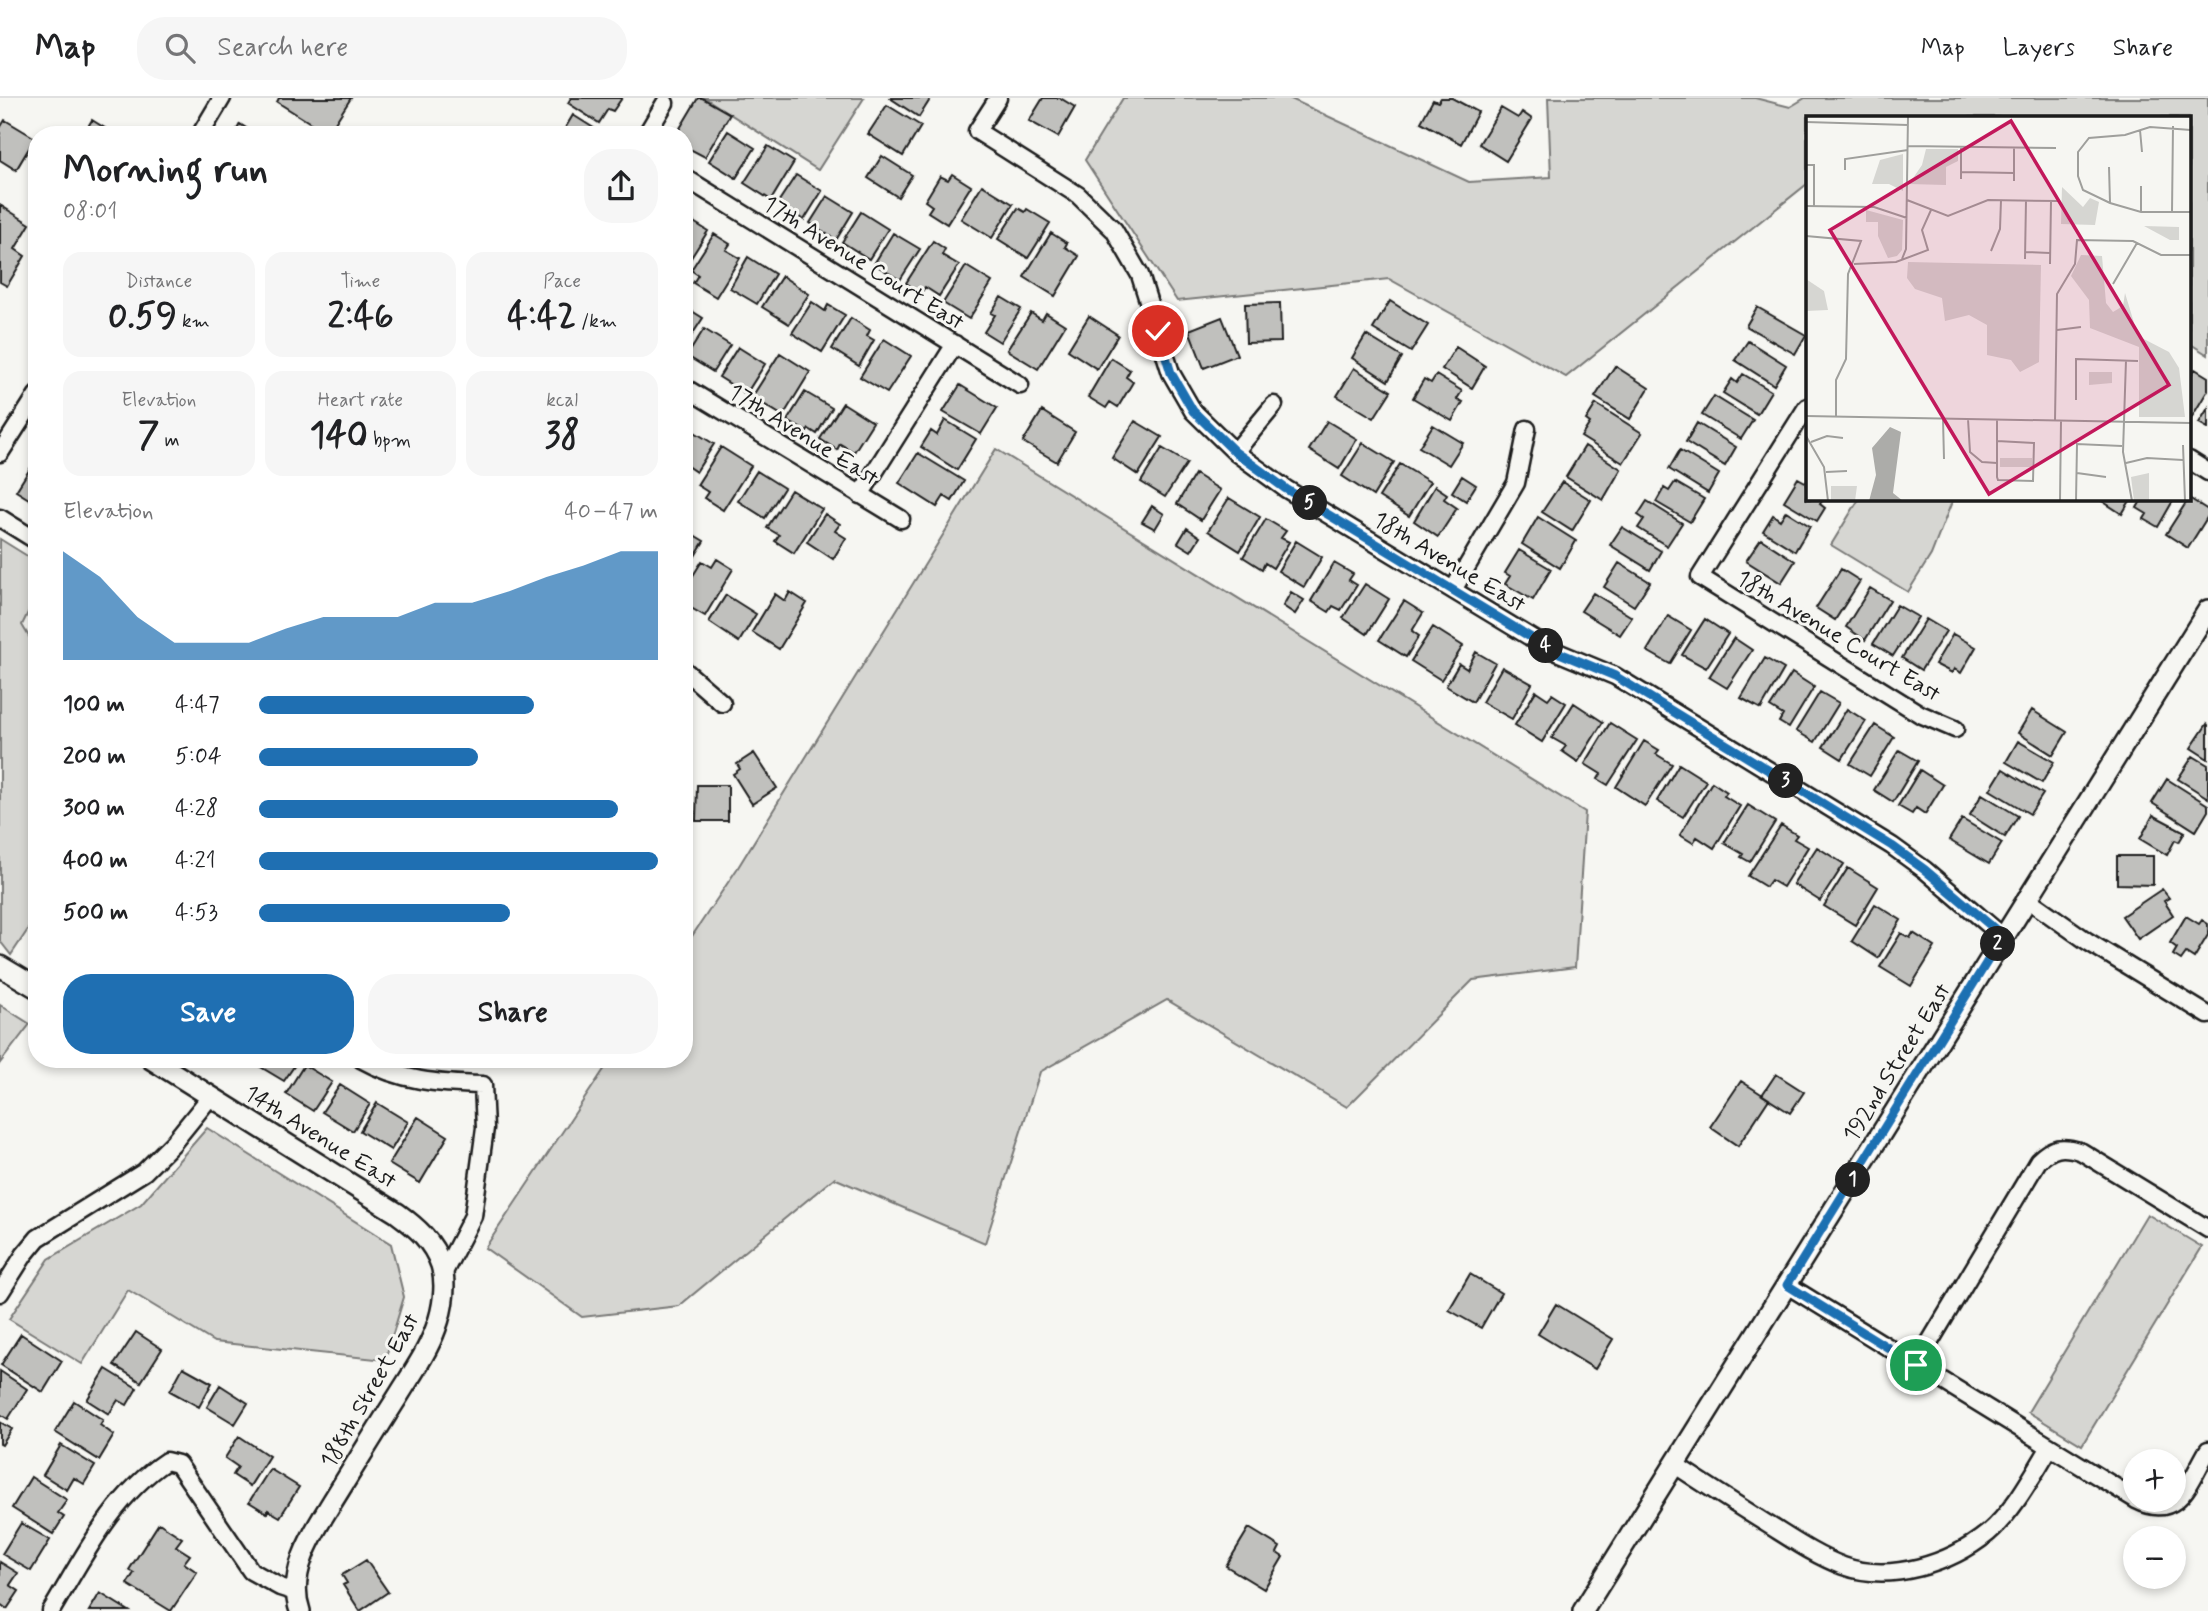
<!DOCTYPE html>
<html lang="en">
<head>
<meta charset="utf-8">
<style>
  body { margin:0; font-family:Mynerve,sans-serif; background:#f6f6f6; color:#202124; height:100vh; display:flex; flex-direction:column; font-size:26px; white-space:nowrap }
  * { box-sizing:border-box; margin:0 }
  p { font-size:23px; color:#757577 }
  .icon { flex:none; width:38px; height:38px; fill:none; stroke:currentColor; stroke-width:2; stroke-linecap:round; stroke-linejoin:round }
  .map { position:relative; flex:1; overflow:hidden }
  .details { position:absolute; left:28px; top:28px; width:665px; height:942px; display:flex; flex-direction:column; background:#fff; border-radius:28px; box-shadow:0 4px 10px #0003 }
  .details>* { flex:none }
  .buttons { position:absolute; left:2123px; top:1351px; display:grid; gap:14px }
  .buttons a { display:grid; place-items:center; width:63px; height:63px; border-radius:50%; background:#fff; box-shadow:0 4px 10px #0003; font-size:35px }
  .pin { position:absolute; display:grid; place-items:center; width:60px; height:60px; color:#fff; margin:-30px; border:4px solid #fff; border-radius:50%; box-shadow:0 2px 7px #0007 }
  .km { position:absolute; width:35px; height:35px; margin:-18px; border-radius:50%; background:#222; color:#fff; font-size:19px; line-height:35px; text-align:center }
  .round { display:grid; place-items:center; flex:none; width:74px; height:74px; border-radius:28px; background:#f6f6f6 }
  .headline { display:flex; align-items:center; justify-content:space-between; height:119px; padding:0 35px }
  h1 { font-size:38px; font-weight:700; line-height:52px }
  .stats { display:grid; grid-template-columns:repeat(3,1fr); gap:10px; height:119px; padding:7px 35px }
  .stats div { display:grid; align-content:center; border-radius:18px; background:#f6f6f6; text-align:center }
  .stats b { font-size:35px; font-weight:700 }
  .stats small { font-size:19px; font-weight:400 }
  .stats p { font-size:19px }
  .chart { height:196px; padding:14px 35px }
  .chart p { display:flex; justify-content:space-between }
  .chart svg { width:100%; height:126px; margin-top:7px; fill:#1f6fb2; opacity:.7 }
  .action { display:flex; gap:14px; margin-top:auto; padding:14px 35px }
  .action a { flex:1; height:80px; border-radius:28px; background:#1f6fb2; color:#fff; font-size:28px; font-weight:700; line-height:80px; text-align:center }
  .action a+a { background:#f6f6f6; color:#202124 }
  ul { padding:0 35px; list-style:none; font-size:23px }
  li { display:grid; grid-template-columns:112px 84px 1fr; align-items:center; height:52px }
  li i { height:18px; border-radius:9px; background:#1f6fb2 }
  header { display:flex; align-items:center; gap:42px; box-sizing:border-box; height:98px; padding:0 35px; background:#fff; border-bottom:2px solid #e0e0e0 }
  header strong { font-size:33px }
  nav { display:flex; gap:38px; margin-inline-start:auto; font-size:24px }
  .search { width:490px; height:63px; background:#f6f6f6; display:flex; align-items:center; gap:18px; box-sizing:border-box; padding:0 24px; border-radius:28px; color:#757577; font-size:26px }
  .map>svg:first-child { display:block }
  .green { fill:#d6d6d2; stroke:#797977; stroke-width:2 }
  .building { fill:#c0c0bd; stroke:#1c1c1c; stroke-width:2 }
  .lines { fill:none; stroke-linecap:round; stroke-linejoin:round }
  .minor-casing { stroke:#1c1c1c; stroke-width:21 }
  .tertiary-casing { stroke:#1c1c1c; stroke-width:24 }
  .minor { stroke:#f6f6f2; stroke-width:16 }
  .tertiary { stroke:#f6f6f2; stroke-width:19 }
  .route-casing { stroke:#fff; stroke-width:14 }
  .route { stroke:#1f6fb2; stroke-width:9 }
  .labels { text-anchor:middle; stroke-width:6; stroke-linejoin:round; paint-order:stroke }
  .street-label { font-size:23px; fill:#1c1c1c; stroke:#f6f6f2 }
  .inset-road { fill:none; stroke:#9f9f9c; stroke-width:2 }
  .view { fill:#c2185b; fill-opacity:0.15; stroke:#c2185b; stroke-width:3.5 }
  .inset-edge { fill:none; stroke:#1c1c1c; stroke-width:3.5 }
</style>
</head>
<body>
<header>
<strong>Map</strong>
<div class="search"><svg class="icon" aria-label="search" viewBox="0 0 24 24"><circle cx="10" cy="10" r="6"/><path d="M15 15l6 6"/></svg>Search here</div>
<nav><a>Map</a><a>Layers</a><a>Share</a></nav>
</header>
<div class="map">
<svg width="2208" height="1513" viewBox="0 0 2208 1513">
  <rect width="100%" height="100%" fill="#f6f6f2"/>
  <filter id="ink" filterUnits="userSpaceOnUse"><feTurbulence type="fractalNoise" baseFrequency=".0143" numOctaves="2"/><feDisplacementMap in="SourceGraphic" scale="14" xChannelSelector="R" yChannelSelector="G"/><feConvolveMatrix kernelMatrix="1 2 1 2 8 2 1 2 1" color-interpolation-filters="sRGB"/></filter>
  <g filter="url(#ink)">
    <path class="green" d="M705,0H864L818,72Z
      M1123,0H1289L1469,84L1551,79L1548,0H1755L1790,9L1805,0H2208V257L2189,245V19H1807V86L1566,279L1389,181L1177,203L1085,62Z
      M996,351L1585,714L1575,869L1473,882L1347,1009L1167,902L1040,974L985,1145L834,1080L679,1208L582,1219L485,1150L611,961H684V850L737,771Z
      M1859,401H1953L1931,457L1908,494L1831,447Z
      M0,441L37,464V496L22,527L37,552V818L11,857L0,843Z
      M0,907L30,926L0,965Z
      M207,1030L391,1146L404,1199L385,1262L214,1244L128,1192L82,1266L9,1221L49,1161L141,1106Z
      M2147,1116L2202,1149L2082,1347L2028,1314Z"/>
    <path class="building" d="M279,0H351L328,36L277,4Z
      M571,0H622L613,13L608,11L599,25L568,5Z
      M698,0H702L730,16L705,59L684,48V37H676Z
      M890,0H931L919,19Z
      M1043,0H1060L1075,9L1058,39L1029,23Z
      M1441,0H1452L1478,14L1461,46L1421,24L1433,2L1438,4Z
      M887,7L921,28L903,58L868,36Z
      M1501,10L1518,20L1522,14L1532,21L1506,63L1479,46Z
      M573,17L600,34L598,37H561Z
      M5,22L35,40L16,72L0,62V30Z
      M92,22L116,37H83Z
      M240,26L257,37H234Z
      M728,33L755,50L736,80L709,63Z
      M768,48L794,64L771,102L744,85Z
      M882,58L912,77L898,99L868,80Z
      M952,76L971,88L947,126L928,114L932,108L925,103L940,78L948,82Z
      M796,77L822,93L804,122L777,106Z
      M982,87L1013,106L992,140L961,121Z
      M827,98L853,114L836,142L810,125Z
      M0,107L30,126L15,151L25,158L7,188L0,184Z
      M1018,110L1025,114L1027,111L1050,125L1028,160L998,141Z
      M861,114L888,131L869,161L842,144Z
      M684,118L708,133L689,163L684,160Z
      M893,135L920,151L900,182L874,166Z
      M1051,135L1067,145L1065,149L1079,158L1055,198L1024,179Z
      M714,136L730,146L726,152L740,160L716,199L693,185L698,177L691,172Z
      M933,143L945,151L942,157L959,167L939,198L925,189L921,195L906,185Z
      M748,159L775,176L757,206L730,190Z
      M966,168L992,184L969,221L943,205Z
      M782,178L809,196L789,226L762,209Z
      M1001,199L1021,211L1000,244L984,234L995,217L991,215Z
      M1390,203L1428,227L1411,254L1373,231Z
      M812,204L825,213L828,207L845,217L822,254L792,235Z
      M1280,205L1281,244L1246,245L1245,206Z
      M684,208L703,220L684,249Z
      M1757,209L1806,237L1795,256L1746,228Z
      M1031,215L1042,222L1046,215L1065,227L1038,271L1007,252Z
      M1089,218L1118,237L1097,271L1068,252Z
      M1222,219L1237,257L1204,270L1189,232Z
      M851,220L870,232L867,238L874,242L859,268L832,251Z
      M704,231L730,247L713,274L687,258Z
      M1366,237L1402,259L1388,283L1352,260Z
      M884,241L911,258L887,295L860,279Z
      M1748,243L1786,267L1774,287L1735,262Z
      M738,249L765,266L746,296L719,279Z
      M1456,249L1485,268L1472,290L1442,271Z
      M780,255L810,274L783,318L752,299Z
      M1111,260L1130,272L1126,279L1133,284L1118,309L1110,304L1106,310L1088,299Z
      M1615,268L1649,290L1630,321L1595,299Z
      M1354,270L1391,293L1374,320L1337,298Z
      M2195,271L2208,279V292L2190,322L2189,280Z
      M1743,276L1771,293L1757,316L1723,295L1732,281L1737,285Z
      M1436,277L1462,293L1457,301L1463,304L1452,323L1413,300L1424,281L1431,285Z
      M960,287L997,310L981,336L943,314Z
      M805,294L832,310L817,336L809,331L807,334L787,323Z
      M1714,298L1753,322L1741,341L1702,317Z
      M843,305L873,324L854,354L840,346L837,352L820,341Z
      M1596,306L1642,335L1623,365L1581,339L1590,325L1586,322Z
      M2208,310V330L2199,325Z
      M1042,313L1075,334L1057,364L1023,344Z
      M945,322L976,341L957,372L921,349L931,333L937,337Z
      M1135,323L1162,339L1138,377L1112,360Z
      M1327,323L1357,341L1339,371L1309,352Z
      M1697,325L1736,349L1725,368L1686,344Z
      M1433,327L1463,345L1449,367L1419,349Z
      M688,330L714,346L696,374L684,366V336Z
      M1363,345L1394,364L1373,398L1342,378Z
      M1585,348L1621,371L1603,402L1566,379Z
      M721,349L751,368L723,412L704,400L708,394L697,387Z
      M1162,350L1187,365L1165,399L1141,384Z
      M1680,352L1719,376L1708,395L1669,371Z
      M918,355L964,383L952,403L944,398L937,409L899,385Z
      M33,366L37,369V406L16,393Z
      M1400,366L1430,384L1409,418L1379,399Z
      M757,373L784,390L765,420L738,403Z
      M1195,376L1220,392L1201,422L1177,406Z
      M1462,378L1476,387L1466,403L1452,394Z
      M1798,380L1807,385V401H1823L1820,406L1825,410L1817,423L1784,403Z
      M1562,384L1591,402L1572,433L1542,414Z
      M1675,384L1704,401L1690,424L1656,404L1664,390L1669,393Z
      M1435,388L1447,396L1444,401L1457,410L1438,439L1414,423Z
      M791,392L822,411L794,455L775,443L779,437L767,430Z
      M1229,400L1260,419L1240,453L1208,433Z
      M2189,400L2208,412V418L2188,450L2166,436Z
      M2103,401H2131L2122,416L2102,403Z
      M2142,401H2174L2158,429L2144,421L2147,416L2137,410Z
      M1647,403L1682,425L1667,448L1638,430L1644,421L1638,417Z
      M1152,408L1164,416L1155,431L1142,424Z
      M1786,413L1810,428L1795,453L1763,433L1773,417L1780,422Z
      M825,416L840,426L835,433L846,440L833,461L807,444Z
      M1538,419L1576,443L1560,470L1522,446Z
      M1266,421L1286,433L1281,440L1289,444L1273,470L1265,465L1262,471L1243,459Z
      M1622,429L1661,453L1650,472L1610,447Z
      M1187,430L1200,439L1191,453L1178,445Z
      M684,431L704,443L686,473L684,472Z
      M1761,441L1795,463L1781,485L1746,463Z
      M1296,443L1322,459L1304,489L1278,473Z
      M1519,452L1551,471L1533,502L1505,486L1510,478L1505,475Z
      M717,461L733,471L705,518L684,506V492L702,463L712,469Z
      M1334,465L1353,476L1349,482L1357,487L1341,512L1333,508L1329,514L1311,503Z
      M1619,465L1650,484L1634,508L1604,489Z
      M1841,471L1860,483L1835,522L1816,510Z
      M1365,486L1389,501L1367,536L1343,520Z
      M1870,490L1890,502L1865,542L1846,529Z
      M790,494L807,505L779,551L752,534L775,496L785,503Z
      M1291,494L1304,502L1295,516L1283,508Z
      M1593,495L1632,519L1620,537L1581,513Z
      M726,497L756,516L739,544L709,524Z
      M1404,503L1423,515L1412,533L1419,538L1406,559L1379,542Z
      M1897,507L1918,519L1893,558L1873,546Z
      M1668,518L1691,532L1670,566L1647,553Z
      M1705,521L1728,536L1706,570L1682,557Z
      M1926,521L1946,533L1921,572L1902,560Z
      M1433,529L1463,548L1441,582L1411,563Z
      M1953,536L1976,549L1961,575L1954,571L1952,575L1935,566Z
      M1734,540L1752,552L1727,590L1709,579Z
      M1476,554L1495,565L1473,604L1446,588L1459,566L1467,571Z
      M1765,560L1784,571L1761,611L1741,600Z
      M1502,569L1532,586L1512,621L1482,604Z
      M1792,575L1814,589L1789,630L1779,624L1783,617L1770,609Z
      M1536,593L1548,601L1552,596L1566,605L1542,644L1515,627Z
      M1820,594L1839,605L1815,644L1796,633Z
      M1574,605L1603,624L1578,664L1562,653L1566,648L1552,640Z
      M1847,611L1866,623L1842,661L1823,649Z
      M2032,612L2067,634L2053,657L2018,635Z
      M1610,625L1637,642L1608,687L1598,681L1601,676L1585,666Z
      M2207,626L2208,627V661L2191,650Z
      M1875,627L1894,639L1870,678L1850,666Z
      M1644,643L1659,652L1656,656L1672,666L1645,708L1616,689Z
      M2018,643L2054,664L2042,685L2006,664Z
      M1899,652L1918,663L1893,704L1874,692Z
      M754,655L777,690L752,706L733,676L740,671L737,666Z
      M2193,658L2208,667V700L2178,681Z
      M1679,666L1706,683L1683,719L1657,703Z
      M2003,671L2043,696L2030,716L1990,692Z
      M1920,672L1943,687L1925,716L1916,710L1912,716L1898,708Z
      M2167,681L2208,707V713L2196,733L2152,705Z
      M1712,684L1727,694L1724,698L1740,708L1714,750L1697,739L1693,745L1680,737Z
      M697,687H728V723H696Z
      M1982,696L2018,718L2005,739L1970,717Z
      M1748,707L1775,724L1750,764L1741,759L1743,756L1724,745Z
      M2153,717L2185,734L2179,744L2175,742L2167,757L2140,741Z
      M1962,721L2002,745L1989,766L1949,742Z
      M1781,727L1797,737L1794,741L1808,749L1783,789L1771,782L1766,789L1748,778Z
      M1817,749L1844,766L1820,803L1793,786Z
      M2117,758H2153V787L2117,786Z
      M1848,770L1878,789L1855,827L1824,808Z
      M2162,791L2169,800L2164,803L2173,817L2138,841L2122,818Z
      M1875,806L1901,822L1878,860L1852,843Z
      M2186,818L2199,826L2202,822L2208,826V837L2194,860L2186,855L2181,862L2173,857L2177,850L2170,845Z
      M1901,835L1910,840L1913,835L1935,849L1911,888L1880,869Z
      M257,961H299L284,983L254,965Z
      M304,967L332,984L313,1013L286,996Z
      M1776,976L1804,994L1790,1015L1762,997Z
      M1741,983L1769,1001L1738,1048L1710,1029Z
      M340,987L370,1006L353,1033L322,1014Z
      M377,1005L408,1024L391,1052L360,1033Z
      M418,1019L448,1038L420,1085L389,1066Z
      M1470,1176L1501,1195L1481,1230L1449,1212Z
      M1556,1206L1613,1241L1595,1271L1538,1236Z
      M136,1234L162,1251L141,1284L114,1267Z
      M21,1236L62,1263L43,1294L1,1267Z
      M183,1269L212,1285L199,1309L170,1293Z
      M106,1271L137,1290L127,1307L118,1302L109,1316L87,1302Z
      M0,1273L27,1291L8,1321L0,1316Z
      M220,1287L248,1305L235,1326L207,1309Z
      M74,1303L103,1322L100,1327L114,1337L99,1362L55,1334Z
      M0,1324L12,1331L2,1347L0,1346Z
      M239,1338L269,1358L250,1388L233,1377L238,1369L225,1360Z
      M61,1347L95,1368L84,1386L74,1380L67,1392L43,1377Z
      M270,1371L299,1389L280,1419L268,1412L267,1415L249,1404Z
      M31,1379L67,1402L58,1415L64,1419L53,1436L12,1410Z
      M21,1425L50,1442L31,1473L2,1456Z
      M159,1425L182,1440L176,1448L190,1457L184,1465L197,1474L171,1513L127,1486L134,1475L129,1472Z
      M1249,1430L1280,1449L1277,1455L1283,1459L1264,1491L1226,1468Z
      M366,1462L388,1494L360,1513L343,1487L347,1485L342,1477Z
      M0,1464L18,1475L10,1487L19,1493L7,1511L0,1506Z
      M100,1495L129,1513H89Z"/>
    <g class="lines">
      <g class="minor-casing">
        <path id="minor" d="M998,0L977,33L1078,97L1114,132L1140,177L1171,275L1193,313L1235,354L1286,391L1550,551L1615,578L1892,748L1925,772L2002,838
          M200,37L222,0
          M646,37L665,5
          M684,79L1020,287
          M684,289L901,421
          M1807,309L1700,479L1920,616L1955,631
          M1235,354L1274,307
          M0,355L37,297
          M2189,362L2208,374
          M860,397L955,246
          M0,420L37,443
          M1453,492L1516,385L1527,331
          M684,572L722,605
          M2026,800L2087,843L2208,917
          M361,961C400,983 439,986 483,987L485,1030L473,1118L442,1178
          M1787,1187L2135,1401
          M0,1195L24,1157L38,1140L144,1074L173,1045L211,998
          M1916,1267L2038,1063C2052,1049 2062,1047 2082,1054L2208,1131
          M1674,1366C1704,1386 1734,1405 1764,1424C1790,1440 1814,1457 1843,1468C1890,1485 1950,1466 1988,1435C2014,1413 2032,1378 2050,1349
          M2136,1402C2179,1424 2189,1384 2208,1352
          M51,1513C83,1460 113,1398 166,1363L178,1366L251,1473L280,1489L296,1494"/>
      </g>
      <g class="tertiary-casing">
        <path id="tertiary" d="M0,868L37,890
          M151,961L397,1115C416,1129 433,1143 441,1167C447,1186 443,1211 436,1230C427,1255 411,1277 397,1300C374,1336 352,1372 329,1409C311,1438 287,1477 300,1513
          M1583,1513L2208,512"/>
      </g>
      <use href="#minor" class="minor"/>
      <use href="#tertiary" class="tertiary"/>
    </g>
  </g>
  <g class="lines" filter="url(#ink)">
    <g class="route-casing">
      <path id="route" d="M1158,233L1171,275L1193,313L1235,354L1286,391L1550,551L1615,578L1892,748L1925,772L2003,838L1787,1187L1916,1267"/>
    </g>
    <use href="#route" class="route"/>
  </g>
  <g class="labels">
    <g class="street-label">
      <text transform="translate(864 164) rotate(32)" y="8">17th Avenue Court East</text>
      <text transform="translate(804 336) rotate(32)" y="8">17th Avenue East</text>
      <text transform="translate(1450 463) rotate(31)" y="8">18th Avenue East</text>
      <text transform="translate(1839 537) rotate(31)" y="8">18th Avenue Court East</text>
      <text transform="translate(1896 964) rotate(-58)" y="8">192nd Street East</text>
      <text transform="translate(321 1038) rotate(32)" y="8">14th Avenue East</text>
      <text transform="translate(369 1292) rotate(-60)" y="8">188th Street East</text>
    </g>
  </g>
  <g transform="translate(1806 18)">
    <rect width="385" height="385" fill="#f6f6f2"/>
    <path d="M120,33H152V45L140,51V69L103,68L116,49ZM97,38V75L83,68H66L74,44ZM256,71L277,91L284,82L293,86L289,109L255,108ZM60,94L97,104L96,134L91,140L82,142L72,120V106H60ZM338,110L373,111V124H364ZM275,139L296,140L300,187L307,196L317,190L319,177L332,220L363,236L373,252L379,301H333V231L284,212L283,184L265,160ZM102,146L235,149L233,246L214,256L205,244L181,239V209L163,199L139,205L136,182L109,173L101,162ZM0,163L18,175L22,194L0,195ZM283,256H306V267L283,269ZM194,342H226V351H194ZM343,357V385H328L325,361ZM25,370H51L49,385H25Z" fill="#d6d6d2"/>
    <path d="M84,311L95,316L87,377L97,385H63L70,359L66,332Z" fill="#acaca9"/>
    <path class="inset-road" d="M0,6L102,9M334,14L336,36M385,14L344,11L319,19L283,22L272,36V60L277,74L304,87L335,96H385M102,30L250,32M0,49H8V90M303,51L304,87M39,54V43L102,34M155,56L208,57M155,63V31M208,65V32M101,84L142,100L182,84L252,85M0,90L68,91L101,102M335,96V70M366,96L367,10M0,120L55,125L42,158L40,243L30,264V301M185,135L194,113L195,84M219,136L244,137M96,143L100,133L102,0M219,143L220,84M48,148L90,146L122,134L116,114L125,94M244,148L245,85M307,168L331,127M251,214L275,211M320,244L317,336L326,385M270,284V243L332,245M0,300L385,307M137,303L138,343M162,303L164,336L176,346L191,347M249,305L251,178L269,148L271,124L327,125L355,139H385M0,320L18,351L22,385M191,325L228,327L227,365L192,364L191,361V304M5,326L21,320L37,322M377,329L379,385M320,347L341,342L377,344M20,356L41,355M271,357L300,361M254,384L255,305M270,385L271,328L316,330"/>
    <path class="view" d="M205,5L363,269L183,378L24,114Z"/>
    <rect width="385" height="385" class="inset-edge"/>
  </g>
</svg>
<div class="buttons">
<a>+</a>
<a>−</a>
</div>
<div class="pin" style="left:1916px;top:1267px;background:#1e9e55"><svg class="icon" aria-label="arrive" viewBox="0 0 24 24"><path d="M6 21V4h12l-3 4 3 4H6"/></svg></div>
<div class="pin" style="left:1158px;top:233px;background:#d93025"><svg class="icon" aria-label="check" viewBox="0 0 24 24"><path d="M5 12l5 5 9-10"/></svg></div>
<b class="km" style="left:1853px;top:1082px">1</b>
<b class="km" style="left:1998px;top:846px">2</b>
<b class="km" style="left:1786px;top:683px">3</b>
<b class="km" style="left:1546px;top:548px">4</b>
<b class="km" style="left:1310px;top:405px">5</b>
<section class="details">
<div class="headline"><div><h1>Morning run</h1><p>08:01</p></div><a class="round"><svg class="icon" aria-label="share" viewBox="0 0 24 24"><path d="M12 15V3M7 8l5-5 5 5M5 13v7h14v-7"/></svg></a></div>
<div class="stats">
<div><p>Distance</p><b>0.59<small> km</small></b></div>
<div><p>Time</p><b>2:46</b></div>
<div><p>Pace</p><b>4:42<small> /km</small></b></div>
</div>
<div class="stats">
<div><p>Elevation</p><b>7<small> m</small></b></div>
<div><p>Heart rate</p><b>140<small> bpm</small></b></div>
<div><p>kcal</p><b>38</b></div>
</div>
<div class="chart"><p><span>Elevation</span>40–47 m</p>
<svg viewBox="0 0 160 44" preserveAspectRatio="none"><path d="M0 44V6L10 15L20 29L30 38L40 38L50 38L60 33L70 29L80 29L90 29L100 24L110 24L120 20L130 15L140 11L150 6L160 6V44z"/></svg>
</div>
<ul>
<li><b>100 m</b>4:47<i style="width:69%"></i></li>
<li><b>200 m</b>5:04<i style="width:55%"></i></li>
<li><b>300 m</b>4:28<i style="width:90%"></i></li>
<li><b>400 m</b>4:21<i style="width:100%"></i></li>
<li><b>500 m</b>4:53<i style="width:63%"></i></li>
</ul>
<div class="action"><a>Save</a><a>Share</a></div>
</section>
</div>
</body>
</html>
